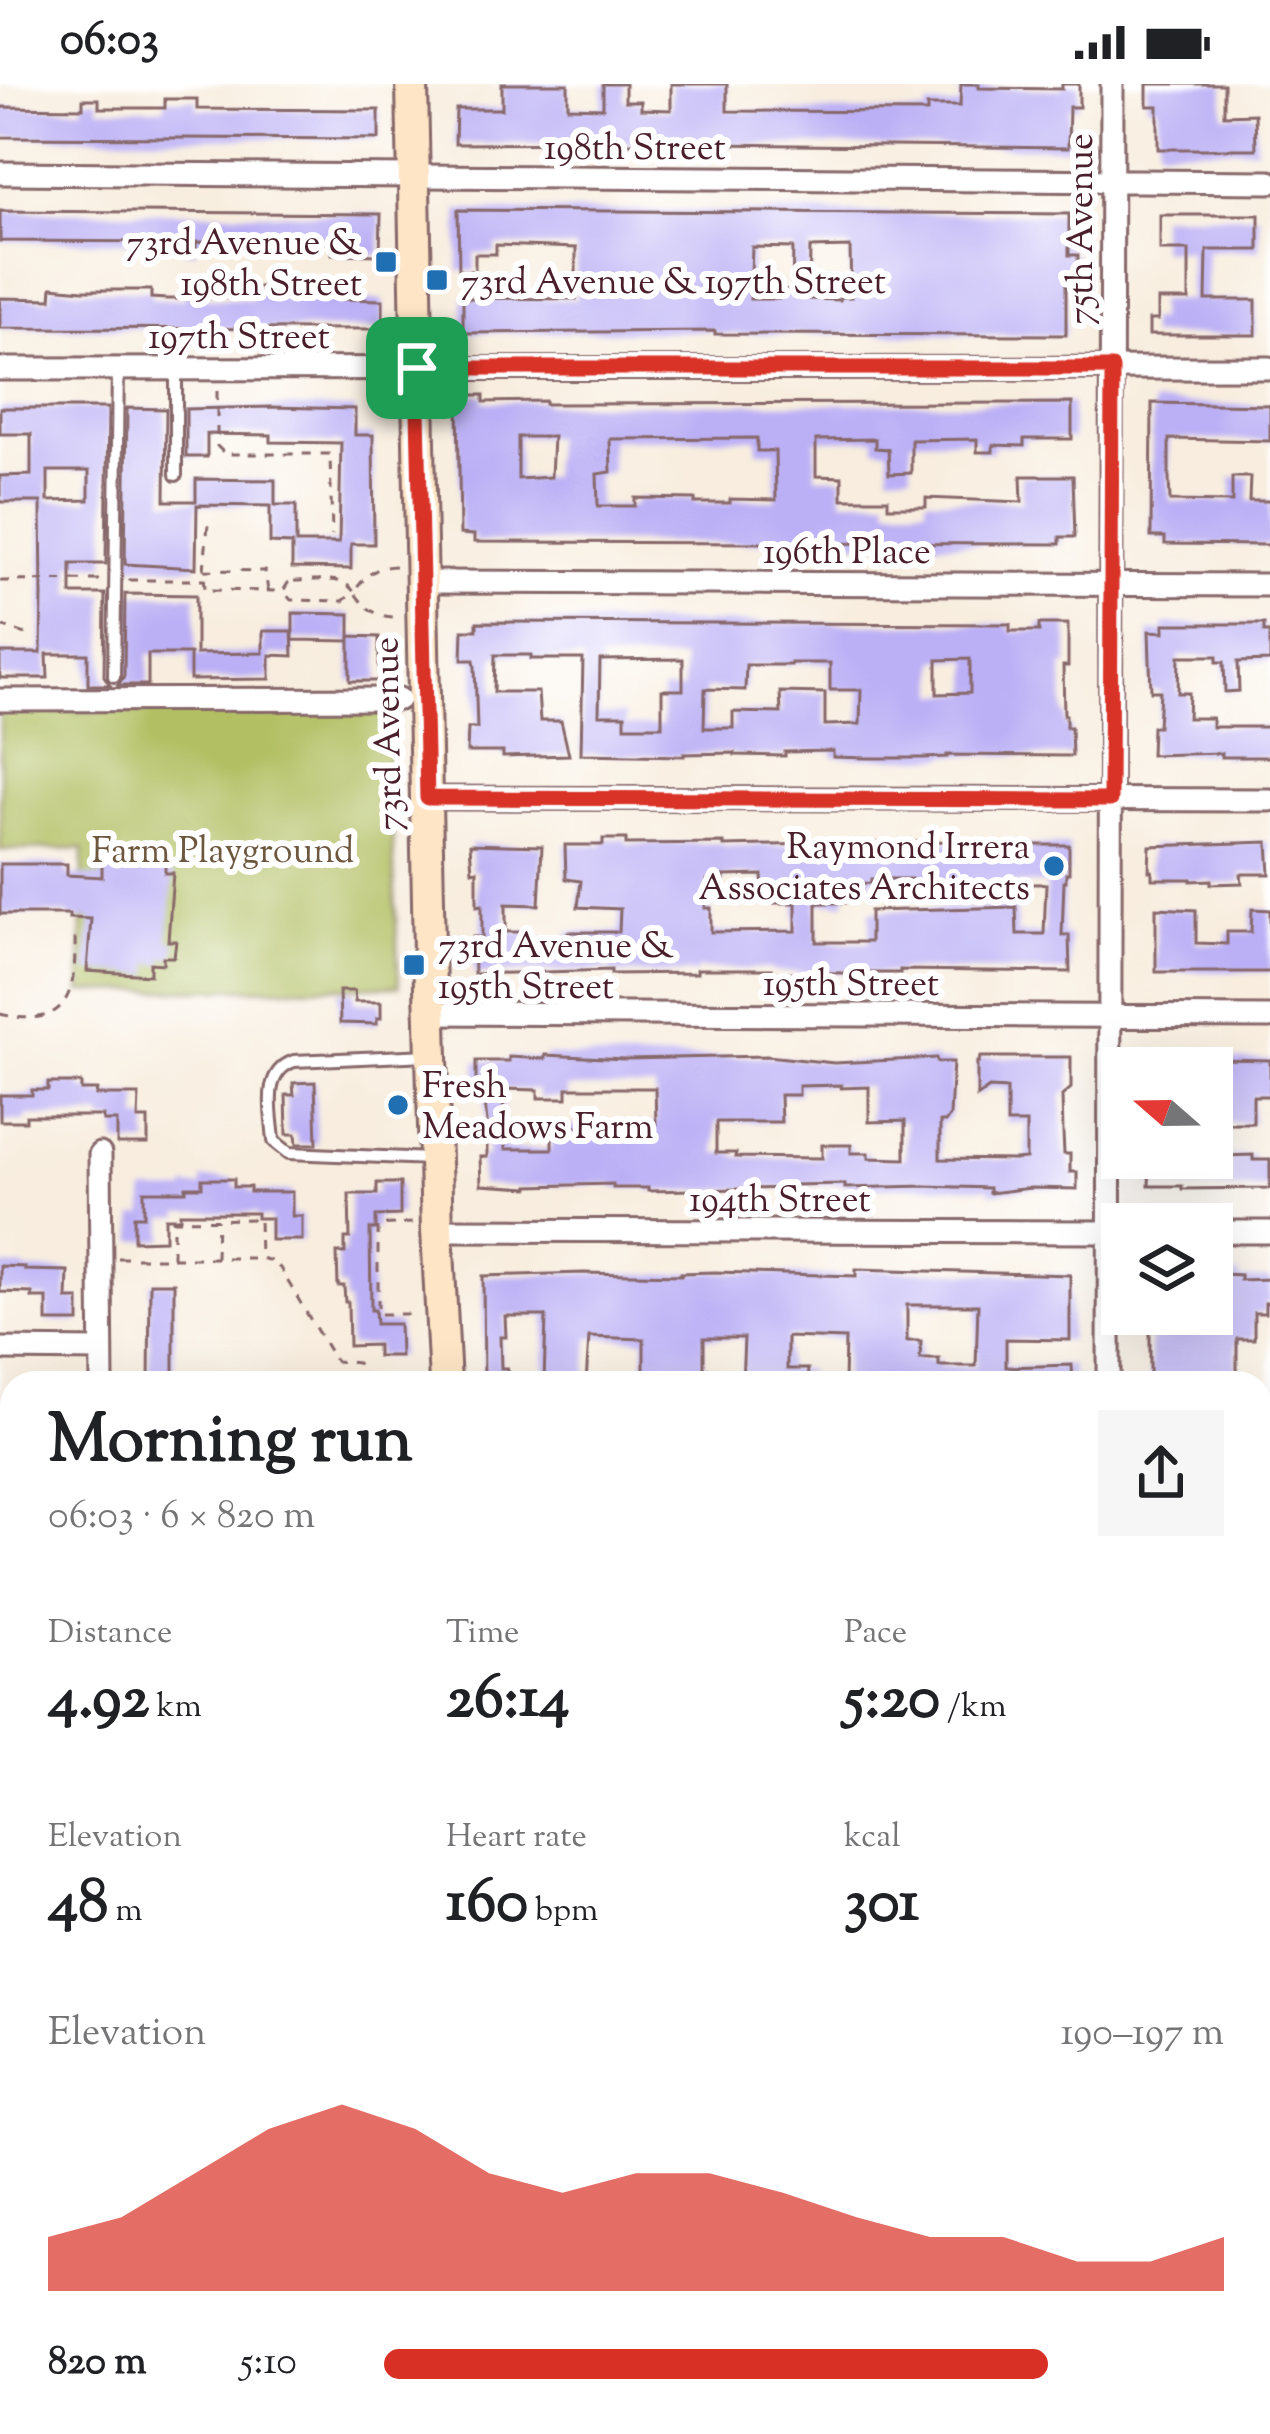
<!DOCTYPE html>
<html lang="en">
<head>
<meta charset="utf-8">
<style>
  body { margin:0; font-family:"Sorts Mill Goudy",serif; background:#f6f6f6; color:#202124; height:100vh; display:flex; flex-direction:column; font-size:45px; white-space:nowrap }
  * { box-sizing:border-box; margin:0 }
  p { font-size:39px; color:#757577 }
  .icon { flex:none; width:66px; height:66px; fill:none; stroke:currentColor; stroke-width:2; stroke-linecap:round; stroke-linejoin:round }
  .map { position:relative; flex:1; overflow:hidden }
  .side { position:absolute; left:0px; top:1287px; width:1272px; height:1065px; display:flex; flex-direction:column; background:#fff; border-radius:36px 36px 0 0; box-shadow:0 12px 48px #0002 }
  .side>* { flex:none }
  .needle { width:78px; rotate:290deg }
  .buttons { position:absolute; left:1101px; top:963px; display:grid; gap:24px }
  .buttons a { display:grid; place-items:center; width:132px; height:132px; border-radius:0px; background:#fff; box-shadow:0 12px 48px #0002; font-size:60px }
  .pin { position:absolute; display:grid; place-items:center; width:102px; height:102px; color:#fff; margin:-51px; border-radius:24px; box-shadow:0 6px 18px #0006 }
  .round { display:grid; place-items:center; flex:none; width:126px; height:126px; border-radius:0px; background:#f6f6f6 }
  .summary { display:flex; align-items:center; justify-content:space-between; height:204px; padding:0 48px }
  h1 { font-size:66px; font-weight:700; line-height:90px }
  .figures { display:grid; grid-template-columns:repeat(3,1fr); gap:18px; height:204px; padding:12px 48px }
  .figures div { display:grid; align-content:center }
  .figures b { font-size:60px; font-weight:700 }
  .figures small { font-size:33px; font-weight:400 }
  .figures p { font-size:33px }
  .chart { height:336px; padding:24px 48px }
  .chart p { display:flex; justify-content:space-between }
  .chart svg { width:100%; height:216px; margin-top:12px; fill:#d93025; opacity:.7 }
  ul { padding:0 48px; list-style:none; font-size:39px }
  li { display:grid; grid-template-columns:192px 144px 1fr; align-items:center; height:90px }
  li i { height:30px; border-radius:15px; background:#d93025 }
  .status { display:flex; justify-content:space-between; align-items:center; height:84px; padding:0 60px; background:#fff; direction:ltr }
  .status svg { height:33px; fill:currentColor }
  .map>svg:first-child { display:block }
  .green { fill:#b2c063; stroke:#7e7047; stroke-width:3 }
  .building { fill:#bbb0f5; fill-rule:evenodd }
  .lines { fill:none; stroke-linecap:round; stroke-linejoin:round }
  .lane-casing { stroke:#87676a; stroke-width:16 }
  .street-casing { stroke:#87676a; stroke-width:27 }
  .secondary-casing { stroke:#87676a; stroke-width:36 }
  .path { stroke:#87676a; stroke-width:3; stroke-dasharray:9 9; stroke-linecap:butt }
  .lane { stroke:#fff; stroke-width:10 }
  .street { stroke:#fff; stroke-width:21 }
  .secondary { stroke:#fde5c5; stroke-width:30 }
  .route-casing { stroke:#fff; stroke-width:24 }
  .route { stroke:#d93025; stroke-width:15 }
  .poi-dot { fill:#1f6fb2; stroke:#fff; stroke-width:4.5 }
  .labels { text-anchor:middle; stroke-width:12; stroke-linejoin:round; paint-order:stroke }
  .street-label { font-size:36px; fill:#4a1f2b; stroke:#fff }
  .poi-label { font-size:36px; fill:#4a1f2b; stroke:#fff; text-anchor:start }
  .park-label { font-size:36px; fill:#6e573f; stroke:#fff }
</style>
</head>
<body>
<div class="status"><b>06:03</b><svg viewBox="0 0 49 12"><path d="M0 12V9h3v3zM5 12V6h3v6zM10 12V3h3v9zM15 12V0h3v12zM26 1h20v11H26zM47 4h2v5h-2z"/></svg></div>
<div class="map">
<svg width="1270" height="2350" viewBox="0 0 1270 2350">
  <rect width="100%" height="100%" fill="#fff"/>
  <filter id="ink" filterUnits="userSpaceOnUse"><feTurbulence type="fractalNoise" baseFrequency=".00833" numOctaves="2"/><feDisplacementMap in="SourceGraphic" scale="24" xChannelSelector="R" yChannelSelector="G"/><feConvolveMatrix kernelMatrix="1 2 1 2 8 2 1 2 1" color-interpolation-filters="sRGB"/></filter>
  <filter id="wash" filterUnits="userSpaceOnUse"><feTurbulence type="fractalNoise" baseFrequency=".004" numOctaves="4" result="noise"/><feDisplacementMap in="SourceGraphic" scale="48" xChannelSelector="R" yChannelSelector="G"/><feGaussianBlur stdDeviation="2.7" result="paint"/><feColorMatrix in="noise" values="0 0 0 0 0 0 0 0 0 0 0 0 0 0 0 0 0 1.4 0 .05"/><feComposite in="paint" operator="in"/></filter>
  <g filter="url(#wash)">
    <rect width="100%" height="100%" fill="#f8edde"/>
    <path class="green" d="M0,626L387,627L399,902L81,908L83,765L0,766Z"/>
    <g id="blocks">
      <path class="building" d="M502,0H568V23L603,24V0H625V17H641V25L671,26V0H727V27L927,28V22H960L961,0H979V4L1062,5V0H1079V23H1069L1068,64L624,59L455,60L456,25H502Z
        M1147,0H1224V31L1255,30L1256,65H1158V22H1147Z
        M83,15H99V24H165V15H197V25L379,26V55L0,53V23L83,24Z
        M458,126L1069,130V171H1078V189H1066V251L715,250V247L463,249V214L576,215V164L496,161V170H475V187H459ZM752,163L793,164L792,206H779V215H750ZM850,163L851,213H840V216L809,215L810,164Z
        M0,127L381,130L380,171L332,170V159L196,158V168H182V158L0,157Z
        M1160,131H1259V166H1207L1206,216H1256V251H1149V236H1158V216H1189V166H1160Z
        M52,203L83,206H151V214L167,215H184V205H201V214L252,215V203H283V215H317V205H334V215L383,216V245L0,244V214L51,215Z
        M469,311H484V318L545,317V320L1072,319V355H1024V362L993,361V368H977V355L911,356V389L889,390L888,365L875,364V355L816,356V392L842,393V415H888V423H926V414L1022,418L1021,392H1073L1075,453H1060V460L474,458V451L460,450L458,318H469ZM518,353H553L551,393L518,395ZM757,354V367H775L776,416L730,415V419H695V415L635,414V422H598L597,390L611,388L610,355Z
        M1152,319L1270,321V357L1169,355V394L1170,417L1232,418V393H1250L1249,417H1270V461L1165,460V453H1151Z
        M272,323L355,325V351H373L374,460H351V485L292,484V460L270,459V422L197,421L196,484L125,480L127,324L166,325L165,417H196V395L275,396V421H296V459H339L341,359L271,358V351L207,350V373H186V325Z
        M0,324H108L106,480H71V510H105L104,592L110,601H88V570H47L48,594H0V569H41L42,511L41,418H0V392L31,391V350H0ZM48,387H89V416L48,417Z
        M125,510L196,511V570L263,569V547H292L293,572L270,571V595L190,596V570H148V601H118L124,592Z
        M293,529L350,530V557L293,556Z
        M477,538L1010,540V547H1039V540H1068V582H1063L1064,631H1066V643H1071L1072,672L947,671V673L923,674H868L833,673V667L785,668V672L735,671V669L684,670V672L581,670L583,575H531V571H495L494,608H538L540,637H561L569,671L503,673V668H467L468,644H477L475,583L474,576H462L463,546H477ZM683,575V606H662V642H625V631H599L600,576ZM970,575V609L937,610V576ZM791,579H830V606H861L860,640L825,641V609L780,608L781,629L733,628V644H704L705,605L745,606L746,581H791Z
        M1164,540H1264V548H1270V577L1238,578L1239,607L1225,608L1224,578H1217V572H1179L1178,609H1189L1188,634H1212V643H1270V673H1221V669L1151,671L1152,643H1158L1160,607H1151L1149,547L1164,548Z
        M350,552L379,553V597H350Z
        M603,755H626V760L724,759V762L953,757V761H1069V789H1066V797H1064L1062,851H1069L1070,888L900,886V889H842L772,888V885H697V889L611,890V886L474,890L473,853H482V821L477,822V786L472,787L470,760L542,762L539,821L506,820V848H530V858H568V848H619L620,825L578,823L581,797L566,795L565,761H603ZM762,791L764,819H796V847L711,848V824H705L707,796H724V792ZM871,795H911V799L1046,800L1044,850H1017L1016,823L870,827V858H817V819H845L846,800L871,799Z
        M1268,758L1270,790H1241L1242,799L1211,800V796L1191,797V795H1152V787H1149L1150,762Z
        M102,774L165,777V789H173L168,857H176L174,873H163V880L150,879V891L87,887L91,835L69,834V830H0V780H67V791L102,793Z
        M1156,824L1196,826V859L1227,860V848H1251L1252,825L1270,826V888H1156Z
        M339,907H354L355,918H381V934H377V940L340,939Z
        M545,971L625,975L767,972L834,979L936,974L937,978H953L950,1031L945,1038H940V1075L1015,1076L1026,1075V1039H1007V1005L989,1004L977,1013V978H979L980,973H1071V1004L1062,1012L1063,1049L1064,1070H1070V1088H1077V1105L1031,1104L989,1109V1104L926,1102L845,1104V1100L793,1101V1104L648,1107V1104H613V1100L529,1102V1104L481,1101L480,1073H487V1038L483,1001H476V977H509V973L545,975ZM841,1001V1004L869,1003V1038L905,1037V1075L869,1074V1069H851V1061H822V1074L735,1073L736,1069H716V1038H781L780,1011H799V1002ZM567,1004H655L656,1040L552,1043V1065H505L503,1005L538,1006V1014H567Z
        M1217,975L1270,976V1012H1253V1039H1212V1021H1216Z
        M315,998L317,1060H297L296,1050H287L286,1011H294L293,999Z
        M48,999H81V1006H97L96,1011H139L138,1035H148V1060H117V1037H103V1032H26V1037H0V1011H32V1006H48Z
        M1253,1071V1076H1270V1104L1182,1105V1102H1149L1150,1078H1160V1074Z
        M202,1095H234V1103H250V1108H292V1132H302V1156H271V1134H257V1129H180V1134H165V1156L134,1157V1132H144V1107H186V1103H202Z
        M377,1099H400V1131L376,1132V1145H370L371,1226H375L376,1240H399L400,1272H377V1261L349,1262L348,1218H345L344,1202H338L337,1169H345V1154H350L349,1110H377Z
        M0,1182L25,1183V1186L68,1187L67,1215H79V1238H47V1214H32V1209L0,1208Z
        M856,1185L1070,1191V1256L1006,1255V1283L1072,1281L1073,1299H844L845,1255L787,1253V1285H808L807,1299H742L744,1254H704V1285H708V1299H644V1255L589,1253L586,1299H544L546,1232H505L506,1253H500L501,1284H507L508,1299H484L483,1192L583,1189L681,1191V1189L715,1188L856,1192ZM907,1221H978L976,1282H939V1275H920L921,1257H907Z
        M1222,1190L1240,1191V1196L1270,1195V1219H1265V1229H1254V1255H1237V1299H1150V1230H1216L1217,1192Z
        M150,1199H174V1299H149Z"/>
    </g>
  </g>
  <g filter="url(#ink)">
    <use href="#blocks" fill-opacity="0" stroke="#87676a" stroke-width="3"/>
    <g class="lines">
      <g class="lane-casing">
        <path id="lane" d="M176,284V391
          M114,592L118,284
          M429,971L294,977C261,989 272,1028 274,1057L289,1069L431,1075"/>
      </g>
      <g class="street-casing">
        <path id="street" d="M0,89L1270,98
          M0,285L1270,284
          M423,498L1270,501
          M0,616L399,615
          M427,714L1270,716
          M432,929L1270,933
          M100,1070L102,1299
          M437,1146L1121,1148
          M1212,1148H1270
          M0,1265L101,1266
          M1109,1299L1112,0
          M1260,1369H1270
          M1260,1589H1270
          M1260,1806H1270
          M0,1900L12,1901
          M1260,2022H1270
          M89,2350L90,2340
          M1090,2350L1091,2340
          M1114,2350V2340"/>
      </g>
      <g class="secondary-casing">
        <path id="secondary" d="M412,0L429,869L437,1146L445,1299
          M1260,2244H1270
          M0,2245H12
          M505,2340L506,2350"/>
      </g>
      <path class="path" d="M217,307V362L225,370H330L332,452
        M395,482C374,483 366,491 354,508C366,525 376,533 397,533
        M204,486L208,440
        M128,496H204
        M0,497L101,496
        M294,497C314,497 343,490 354,508L343,517L291,516L283,507L288,499Z
        M268,507L265,487L204,486L205,506L283,507
        M0,542L26,550
        M0,930C72,947 76,905 75,848
        M412,1139L378,1141V1230H414
        M173,1173V1136L259,1135L260,1174
        M216,1173L217,1135
        M118,1174H260L272,1177L280,1184L335,1277L357,1279L363,1292V1299
        M365,1298L417,1297
        M0,1434L12,1451
        M0,1512L12,1499
        M0,1663L12,1672
        M0,2095L12,2093"/>
      <use href="#lane" class="lane"/>
      <use href="#street" class="street"/>
      <use href="#secondary" class="secondary"/>
    </g>
  </g>
  <g class="lines" filter="url(#ink)">
    <g class="route-casing">
      <path id="route" d="M417,284H1112L1110,716L427,714Z"/>
    </g>
    <use href="#route" class="route"/>
  </g>
  <g class="poi-dot">
    <rect x="374" y="166" width="24" height="24" rx="6"/>
    <rect x="425" y="184" width="24" height="24" rx="6"/>
    <circle cx="1054" cy="782" r="12"/>
    <rect x="402" y="869" width="24" height="24" rx="6"/>
    <circle cx="398" cy="1021" r="12"/>
  </g>
  <g class="labels">
    <g class="street-label">
      <text x="635" y="75">198th Street</text>
      <text transform="translate(1079 145) rotate(-90)" y="13">75th Avenue</text>
      <text x="239" y="264">197th Street</text>
      <text x="847" y="479">196th Place</text>
      <text transform="translate(386 650) rotate(-91)" y="13">73rd Avenue</text>
      <text x="851" y="911">195th Street</text>
      <text x="780" y="1127">194th Street</text>
    </g>
    <g class="poi-label">
      <text x="362" y="170" text-anchor="end">73rd Avenue &amp;<tspan x="362" dy="41">198th Street</tspan></text>
      <text x="461" y="209">73rd Avenue &amp; 197th Street</text>
      <text x="1030" y="774" text-anchor="end">Raymond Irrera<tspan x="1030" dy="41">Associates Architects</tspan></text>
      <text x="438" y="873">73rd Avenue &amp;<tspan x="438" dy="41">195th Street</tspan></text>
      <text x="422" y="1013">Fresh<tspan x="422" dy="41">Meadows Farm</tspan></text>
    </g>
    <g class="park-label">
      <text x="223" y="778">Farm Playground</text>
    </g>
  </g>
</svg>
<div class="buttons">
<a><svg class="needle" viewBox="-14 -14 28 28"><path d="M0-13l5 13h-10z" fill="#e53935"/><path d="M0 13l5-13h-10z" fill="#757577"/></svg></a>
<a><svg class="icon" aria-label="layers" viewBox="0 0 24 24"><path d="M12 4l9 5-9 5-9-5zM3 14l9 5 9-5"/></svg></a>
</div>
<div class="pin" style="left:417px;top:284px;background:#1e9e55"><svg class="icon" aria-label="arrive" viewBox="0 0 24 24"><path d="M6 21V4h12l-3 4 3 4H6"/></svg></div>
<section class="side">
<div class="summary"><div><h1>Morning run</h1><p>06:03 · 6 × 820 m</p></div><a class="round"><svg class="icon" aria-label="share" viewBox="0 0 24 24"><path d="M12 15V3M7 8l5-5 5 5M5 13v7h14v-7"/></svg></a></div>
<div class="figures">
<div><p>Distance</p><b>4.92<small> km</small></b></div>
<div><p>Time</p><b>26:14</b></div>
<div><p>Pace</p><b>5:20<small> /km</small></b></div>
</div>
<div class="figures">
<div><p>Elevation</p><b>48<small> m</small></b></div>
<div><p>Heart rate</p><b>160<small> bpm</small></b></div>
<div><p>kcal</p><b>301</b></div>
</div>
<div class="chart"><p><span>Elevation</span>190–197 m</p>
<svg viewBox="0 0 160 44" preserveAspectRatio="none"><path d="M0 44V33L10 29L20 20L30 11L40 6L50 11L60 20L70 24L80 20L90 20L100 24L110 29L120 33L130 33L140 38L150 38L160 33V44z"/></svg>
</div>
<ul>
<li><b>820 m</b>5:10<i style="width:79%"></i></li>
</ul>
</section>
</div>
</body>
</html>
